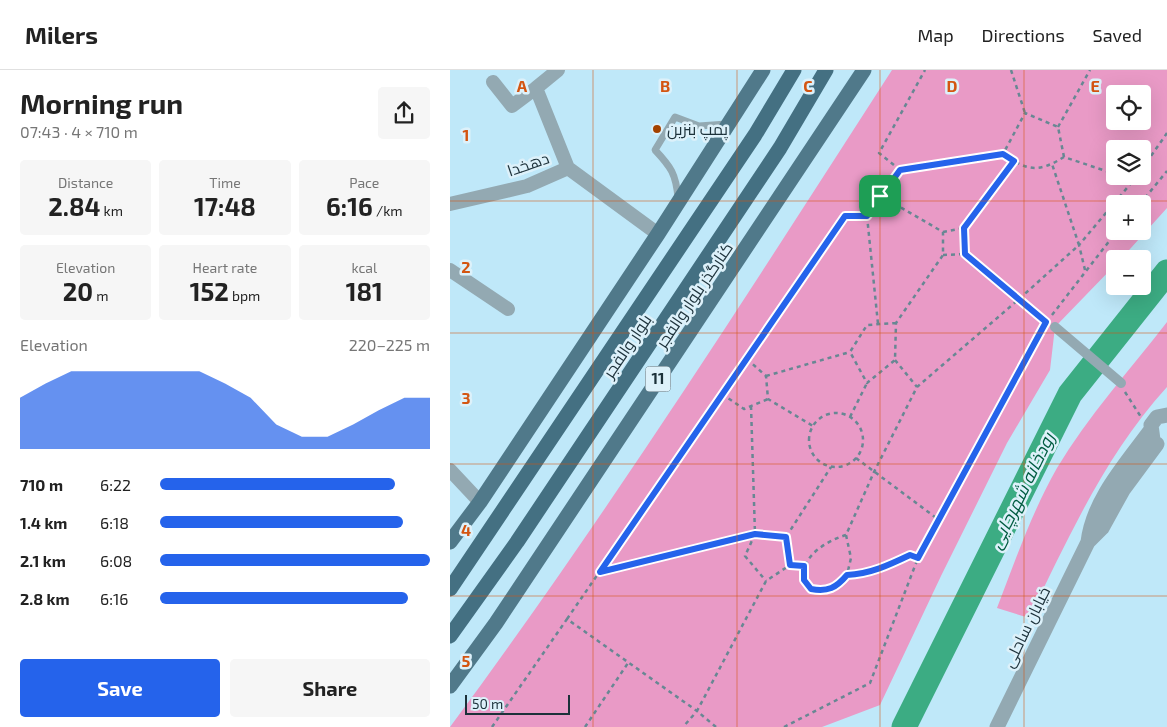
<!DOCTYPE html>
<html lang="en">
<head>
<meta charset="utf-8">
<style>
  body { margin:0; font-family:"Exo 2",Cairo,sans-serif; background:#f6f6f6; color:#222; height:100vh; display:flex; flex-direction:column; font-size:19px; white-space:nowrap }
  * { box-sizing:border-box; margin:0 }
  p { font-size:16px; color:#767676 }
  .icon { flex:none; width:28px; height:28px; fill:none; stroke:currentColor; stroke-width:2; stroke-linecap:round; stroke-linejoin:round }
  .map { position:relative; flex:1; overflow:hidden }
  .details { display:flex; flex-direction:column; background:#fff; width:450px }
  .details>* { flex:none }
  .fabs { position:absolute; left:656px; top:15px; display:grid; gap:10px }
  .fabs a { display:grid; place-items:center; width:45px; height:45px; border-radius:5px; background:#fff; box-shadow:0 5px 20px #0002; font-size:25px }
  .scale { position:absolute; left:15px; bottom:12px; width:105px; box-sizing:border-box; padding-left:5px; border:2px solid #1c313a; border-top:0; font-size:14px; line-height:18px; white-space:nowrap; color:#1c313a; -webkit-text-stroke:4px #ddf1fa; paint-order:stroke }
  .pin { position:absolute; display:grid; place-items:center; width:42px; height:42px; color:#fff; margin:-21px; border-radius:10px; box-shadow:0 2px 8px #0006 }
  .round { display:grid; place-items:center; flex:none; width:52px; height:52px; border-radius:5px; background:#f6f6f6 }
  .head { display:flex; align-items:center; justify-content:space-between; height:85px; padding:0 20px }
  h1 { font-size:28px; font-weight:700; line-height:38px }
  .stats { display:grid; grid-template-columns:repeat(3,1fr); gap:8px; height:85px; padding:5px 20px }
  .stats div { display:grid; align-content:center; border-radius:5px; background:#f6f6f6; text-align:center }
  .stats b { font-size:25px; font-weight:700 }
  .stats small { font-size:14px; font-weight:400 }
  .stats p { font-size:14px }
  .chart { height:140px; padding:10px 20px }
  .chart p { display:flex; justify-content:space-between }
  .chart svg { width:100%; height:90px; margin-top:5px; fill:#2563eb; opacity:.7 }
  .button { display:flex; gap:10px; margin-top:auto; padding:10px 20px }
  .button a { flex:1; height:58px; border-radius:5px; background:#2563eb; color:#fff; font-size:20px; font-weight:700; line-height:58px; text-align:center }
  .button a+a { background:#f6f6f6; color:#222 }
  ul { padding:0 20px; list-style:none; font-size:16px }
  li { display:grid; grid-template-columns:80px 60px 1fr; align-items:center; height:38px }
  li i { height:12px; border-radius:6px; background:#2563eb }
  header { display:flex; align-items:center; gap:30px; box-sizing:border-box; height:70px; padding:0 25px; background:#fff; border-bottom:1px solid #e0e0e0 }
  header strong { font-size:24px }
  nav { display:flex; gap:28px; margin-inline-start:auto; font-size:18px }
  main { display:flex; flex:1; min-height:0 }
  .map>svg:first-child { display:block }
  .green { fill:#e99ac6; fill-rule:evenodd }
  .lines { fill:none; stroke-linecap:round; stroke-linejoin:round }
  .river { stroke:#3cac83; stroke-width:25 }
  .path { stroke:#688793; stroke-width:2.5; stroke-dasharray:4 4; stroke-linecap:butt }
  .service { stroke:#93a9b2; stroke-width:7 }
  .pedestrian { stroke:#93a9b2; stroke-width:10 }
  .minor { stroke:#93a9b2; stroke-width:14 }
  .tertiary { stroke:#93a9b2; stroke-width:15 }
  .primary { stroke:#50798a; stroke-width:15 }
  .trunk { stroke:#447082; stroke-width:15 }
  .route-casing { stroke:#fff; stroke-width:10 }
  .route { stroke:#2563eb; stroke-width:6 }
  .grid { fill:none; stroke:#d45511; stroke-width:1; stroke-opacity:0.55 }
  .poi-dot { fill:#a34200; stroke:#ddf1fa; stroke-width:2 }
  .labels { text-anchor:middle; stroke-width:5; stroke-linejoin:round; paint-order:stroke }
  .shield { fill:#ddf1fa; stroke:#566b74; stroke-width:1 }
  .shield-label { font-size:15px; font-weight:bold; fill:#1c313a }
  .poi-label { font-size:16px; fill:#1c313a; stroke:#ddf1fa; text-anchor:start }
  .street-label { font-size:16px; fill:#1c313a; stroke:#ddf1fa }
  .water-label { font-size:18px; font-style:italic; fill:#005c41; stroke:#ddf1fa }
  .grid-label { font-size:16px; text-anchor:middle; font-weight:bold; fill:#d45511; stroke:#ddf1fa; stroke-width:5; stroke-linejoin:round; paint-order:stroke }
</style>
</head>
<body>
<header>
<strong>Milers</strong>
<nav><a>Map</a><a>Directions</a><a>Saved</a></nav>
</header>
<main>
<section class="details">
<div class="head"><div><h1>Morning run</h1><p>07:43 · 4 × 710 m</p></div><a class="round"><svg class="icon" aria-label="share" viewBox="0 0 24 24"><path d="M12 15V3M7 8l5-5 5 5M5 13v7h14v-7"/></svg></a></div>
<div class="stats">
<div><p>Distance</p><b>2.84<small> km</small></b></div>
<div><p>Time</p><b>17:48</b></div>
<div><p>Pace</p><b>6:16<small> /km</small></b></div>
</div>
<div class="stats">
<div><p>Elevation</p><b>20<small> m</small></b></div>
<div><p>Heart rate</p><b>152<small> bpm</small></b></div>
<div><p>kcal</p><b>181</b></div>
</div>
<div class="chart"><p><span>Elevation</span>220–225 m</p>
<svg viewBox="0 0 160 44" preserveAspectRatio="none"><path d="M0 44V19L10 12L20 6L30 6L40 6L50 6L60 6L70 6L80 12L90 19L100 32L110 38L120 38L130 32L140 25L150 19L160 19V44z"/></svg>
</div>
<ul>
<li><b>710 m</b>6:22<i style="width:87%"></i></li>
<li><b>1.4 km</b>6:18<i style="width:90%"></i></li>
<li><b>2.1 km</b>6:08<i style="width:100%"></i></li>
<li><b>2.8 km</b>6:16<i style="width:92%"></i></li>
</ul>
<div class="button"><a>Save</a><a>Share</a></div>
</section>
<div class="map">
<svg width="717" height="657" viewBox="0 0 717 657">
  <rect width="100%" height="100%" fill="#bfe8f9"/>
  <path class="green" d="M442,0H717V138L671,189H665V195L605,257L600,300L557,373L491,506L430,635L372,657H0C157,445 299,222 442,0ZM665,24H692V51H665ZM665,79H692V106H665ZM665,134H692V161H665Z
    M717,252V317C655,385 619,467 579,548L547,538C565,491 582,442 607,398C638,346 680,300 717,252Z"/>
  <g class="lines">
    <path class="river" d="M454,657L620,324L717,202"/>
    <path class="path" d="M561,0L575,43
      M608,57L640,0
      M614,87L608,57L575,43L553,84C578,101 588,103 614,87L665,104
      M692,99L717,63
      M450,100L553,84
      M673,106L685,110
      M431,126L450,100L429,83L475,0
      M690,134L717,101
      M417,146L428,254
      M493,162L514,158
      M515,184L568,230L629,175L602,94
      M493,185L515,184L514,158L564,92
      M635,200L629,175L687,106
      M602,245L667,161
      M297,289L316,306L318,329L363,356
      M445,290L467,317
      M316,306L400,282
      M675,322L691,347
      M272,324L294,339L318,329
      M301,336L305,464L336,467L381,397
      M359 370a27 27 0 1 1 54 0a27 27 0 1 1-54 0Z
      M400,347L417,313
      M406,388L489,450
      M305,464L295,486L316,511
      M396,465C373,472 340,493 361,519C378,522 386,518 397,505
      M468,488L460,485C439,495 420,504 397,505L401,488L396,465L424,402L467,317L568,230L596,252
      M340,495L354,497
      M151,502L305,464
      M117,549L395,145L417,146L431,126L493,162V185L446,253L445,290L417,313L400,282L417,255L446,253
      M42,657L117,549L247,641L233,657
      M135,657L178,593
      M266,657L247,641L316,511L340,495L336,467
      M334,657L420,613L468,488L593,259"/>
    <path class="service" d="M228,128C226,104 221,97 205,80L225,47L249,56L277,54"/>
    <path class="pedestrian" d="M605,257L671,313"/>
    <path class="minor" d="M108,0L86,18L118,98
      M43,12L62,36L86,18
      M0,134L77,116L118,98L208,164
      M0,200L58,239
      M0,400L30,432"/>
    <path class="tertiary" d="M703,370L701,355L707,347L717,345
      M638,472L652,458L673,420L707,374
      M547,657L638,472C643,430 675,395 700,361"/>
    <path class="primary" d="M0,472L30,432L208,164L313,0
      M0,616L46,553L414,0"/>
    <path class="trunk" d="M0,519L305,65L344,0
      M0,566L67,472L330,78L376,0"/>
  </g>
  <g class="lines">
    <g class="route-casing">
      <path id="route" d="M553,84L564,91L514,158L515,184L596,252L468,488L460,485C439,495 420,504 397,505C386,518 378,522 361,519L354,510V496L340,495L336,467L305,464L150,502L395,146H417L450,100Z"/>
    </g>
    <use href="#route" class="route"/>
  </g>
  <path class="grid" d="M143,0V657M287,0V657M430,0V657M574,0V657M0,131H717M0,263H717M0,394H717M0,526H717"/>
  <circle class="poi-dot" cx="207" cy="59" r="5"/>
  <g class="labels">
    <rect class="shield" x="195.5" y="296.5" width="25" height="25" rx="4"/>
    <g class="shield-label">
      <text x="208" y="314">11</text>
    </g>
    <g class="poi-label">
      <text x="217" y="65">پمپ بنزین</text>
    </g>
    <g class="street-label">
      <text transform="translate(78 94) rotate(-19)" y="6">دهخدا</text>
      <text transform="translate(244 225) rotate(-56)" y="6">کنارگذر بلوار والفجر</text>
      <text transform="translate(177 276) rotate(-56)" y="6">بلوار والفجر</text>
      <text transform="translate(576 557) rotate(-64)" y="6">خیابان ساحلی</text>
    </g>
    <g class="water-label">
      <text transform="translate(572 421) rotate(-64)" y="6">رودخانه شهرچایی</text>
    </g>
  </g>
  <g class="grid-label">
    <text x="72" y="22">A</text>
    <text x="215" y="22">B</text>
    <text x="358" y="22">C</text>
    <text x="502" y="22">D</text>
    <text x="645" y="22">E</text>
    <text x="16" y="71">1</text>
    <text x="16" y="203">2</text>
    <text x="16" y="334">3</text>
    <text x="16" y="466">4</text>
    <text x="16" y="597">5</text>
  </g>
</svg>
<div class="fabs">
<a><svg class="icon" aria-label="locate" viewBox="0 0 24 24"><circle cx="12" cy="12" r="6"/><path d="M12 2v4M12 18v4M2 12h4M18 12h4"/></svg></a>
<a><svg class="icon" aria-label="layers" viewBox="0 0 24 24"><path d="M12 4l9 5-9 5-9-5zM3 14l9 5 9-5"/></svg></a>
<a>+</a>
<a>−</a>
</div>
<div class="scale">50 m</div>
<div class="pin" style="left:430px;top:126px;background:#1e9e55"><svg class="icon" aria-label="arrive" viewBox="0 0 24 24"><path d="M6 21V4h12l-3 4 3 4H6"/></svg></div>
</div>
</main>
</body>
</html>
